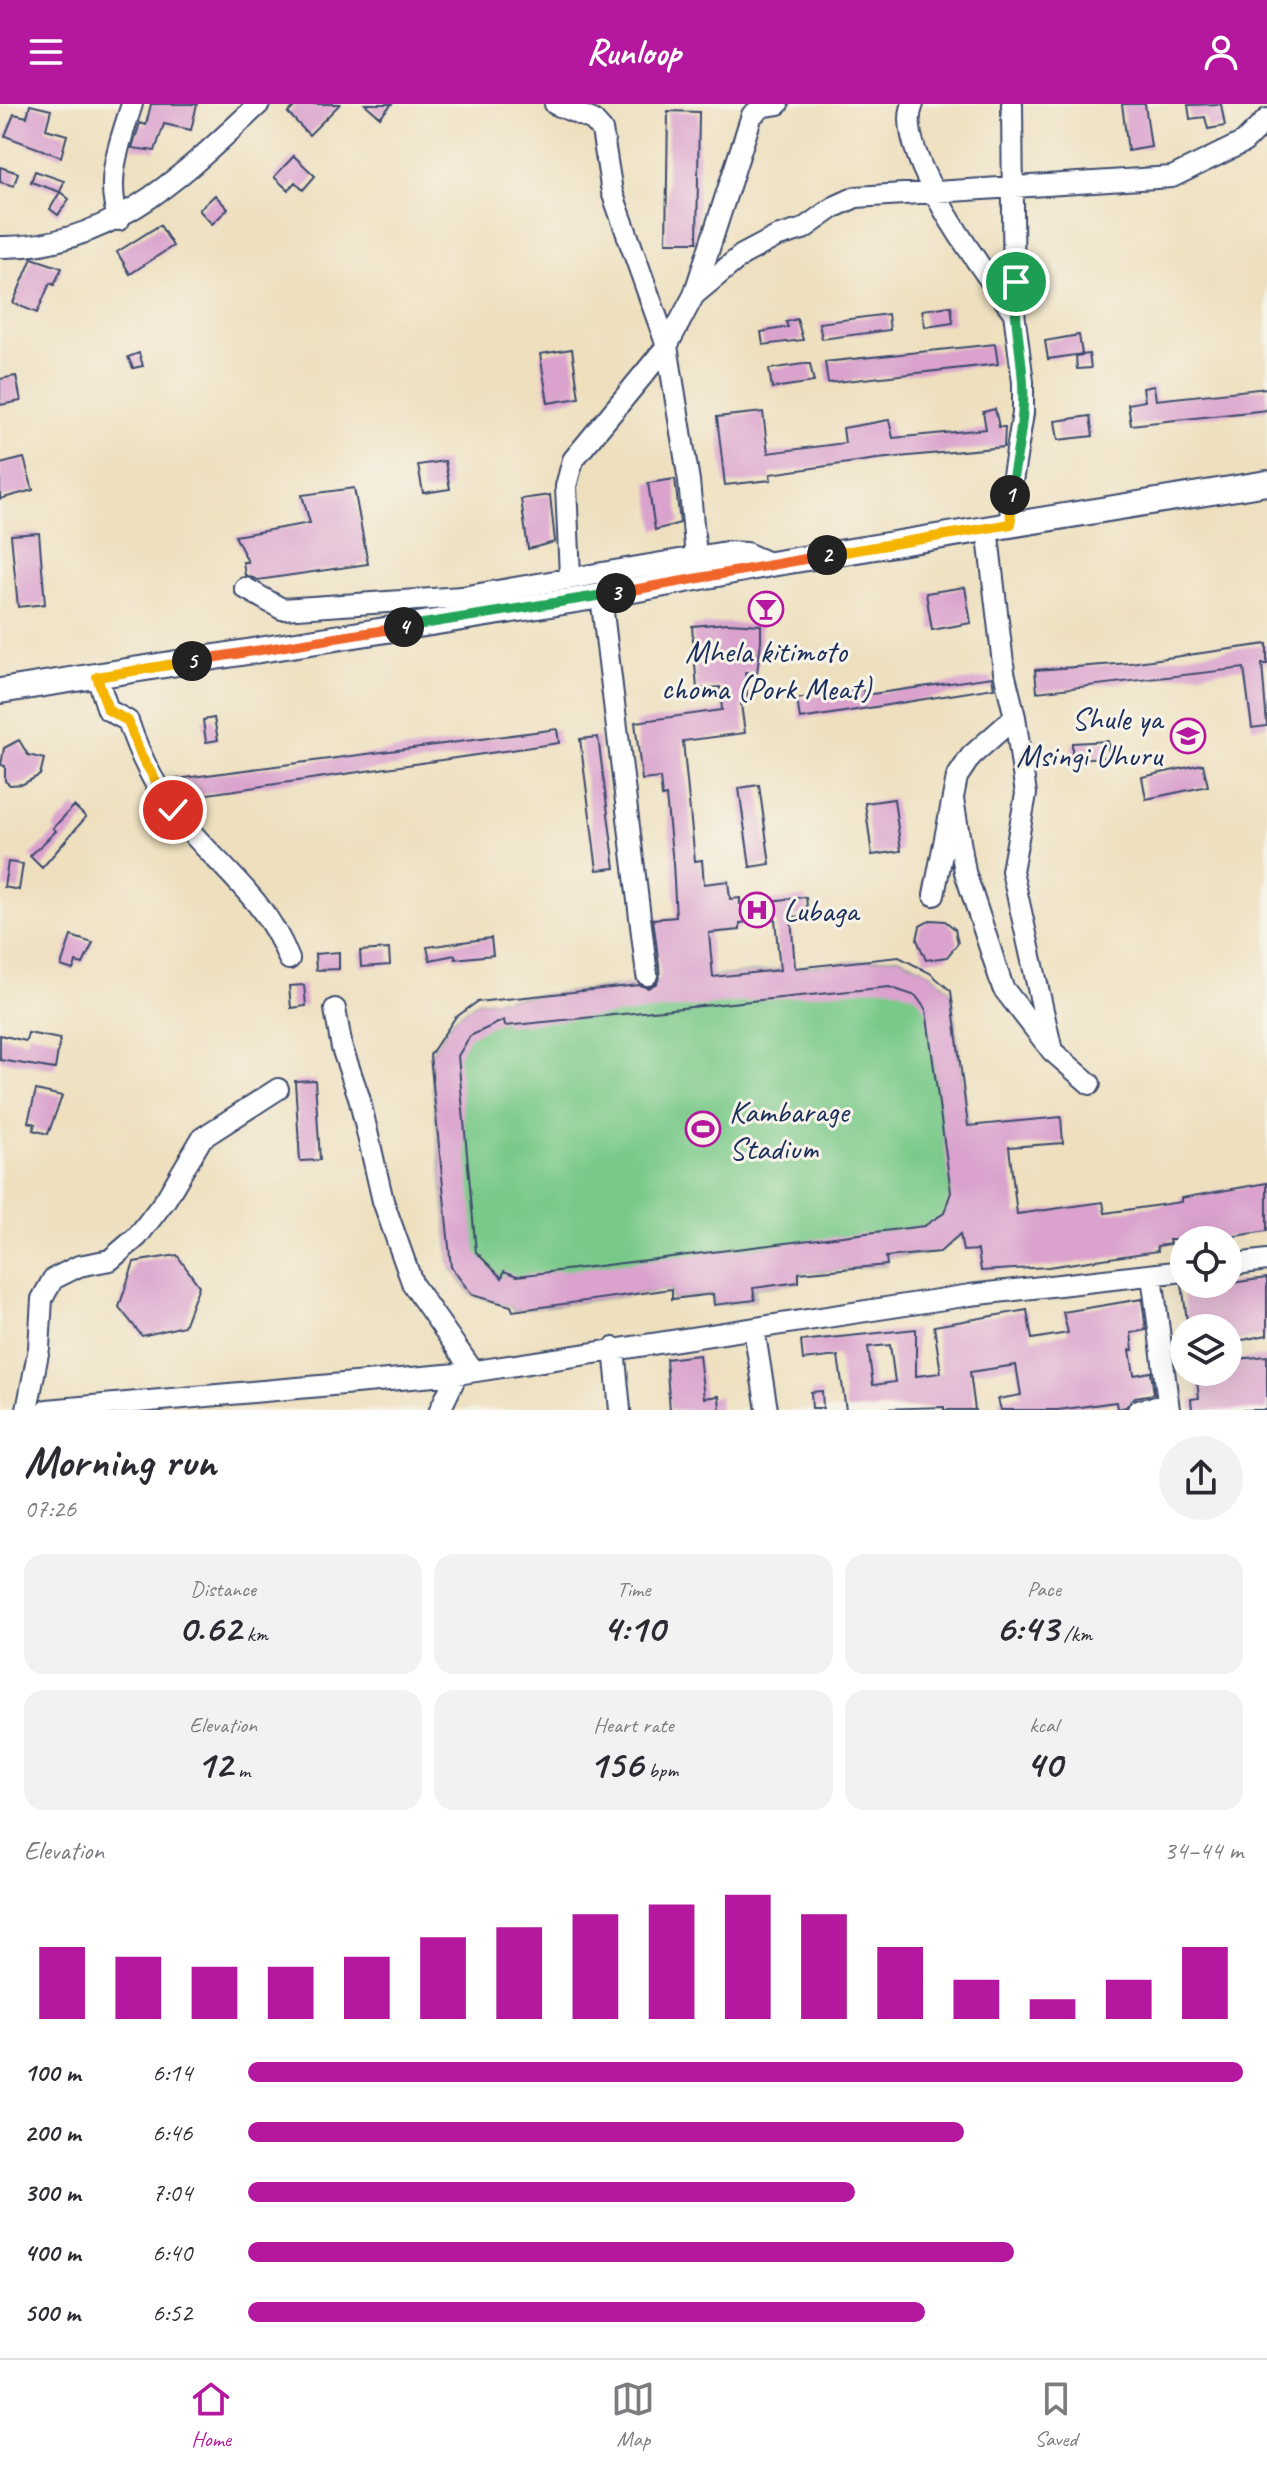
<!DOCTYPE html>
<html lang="en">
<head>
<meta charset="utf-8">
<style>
  body { margin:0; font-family:Caveat,sans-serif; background:#f2f2f3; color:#2b2b33; height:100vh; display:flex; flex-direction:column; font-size:30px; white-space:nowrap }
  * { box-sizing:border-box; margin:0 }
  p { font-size:26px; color:#7c7c81 }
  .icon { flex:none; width:44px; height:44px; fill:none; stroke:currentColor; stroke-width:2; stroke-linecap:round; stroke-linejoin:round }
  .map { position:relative; height:1306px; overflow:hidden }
  .drawer { display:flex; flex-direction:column; background:#fff; flex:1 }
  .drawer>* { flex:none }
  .tools { position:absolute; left:1170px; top:1122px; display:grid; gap:16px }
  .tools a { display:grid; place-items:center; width:72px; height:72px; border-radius:50%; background:#fff; box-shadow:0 8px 32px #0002; font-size:40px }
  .pin { position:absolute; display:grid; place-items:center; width:68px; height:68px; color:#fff; margin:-34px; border:4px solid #fff; border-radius:50%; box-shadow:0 2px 8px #0007 }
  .km { position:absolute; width:40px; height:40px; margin:-20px; border-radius:50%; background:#222; color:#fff; font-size:22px; line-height:40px; text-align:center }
  .round { display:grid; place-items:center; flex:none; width:84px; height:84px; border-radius:42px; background:#f2f2f3 }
  .overview { display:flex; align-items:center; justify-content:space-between; height:136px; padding:0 24px }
  h1 { font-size:44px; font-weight:700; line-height:60px }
  .stats { display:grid; grid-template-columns:repeat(3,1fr); gap:12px; height:136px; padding:8px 24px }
  .stats div { display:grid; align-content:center; border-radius:20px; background:#f2f2f3; text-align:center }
  .stats b { font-size:40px; font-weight:700 }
  .stats small { font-size:22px; font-weight:400 }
  .stats p { font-size:22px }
  .chart { height:224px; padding:16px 24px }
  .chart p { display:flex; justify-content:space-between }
  .chart svg { width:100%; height:144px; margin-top:8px; stroke:#b5179e; stroke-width:6 }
  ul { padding:0 24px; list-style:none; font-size:26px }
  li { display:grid; grid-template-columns:128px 96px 1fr; align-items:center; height:60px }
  li i { height:20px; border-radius:10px; background:#b5179e }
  header { display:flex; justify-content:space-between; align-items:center; height:104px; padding:0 24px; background:#b5179e; color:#fff; font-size:36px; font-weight:700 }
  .tab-bar { display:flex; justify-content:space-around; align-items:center; height:112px; border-top:2px solid #e1e1e2; background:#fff; font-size:22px; color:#7c7c81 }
  .tab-bar a { display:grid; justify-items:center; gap:4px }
  .tab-bar .on { color:#b5179e }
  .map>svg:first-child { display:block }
  .green { fill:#79c989; stroke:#4a7c74; stroke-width:2 }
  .building { fill:#daa2cd; fill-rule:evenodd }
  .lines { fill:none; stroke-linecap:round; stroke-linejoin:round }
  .minor-casing { stroke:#3b4a6d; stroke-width:24 }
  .major-casing { stroke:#3b4a6d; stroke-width:28 }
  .minor { stroke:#fff; stroke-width:20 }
  .major { stroke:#fff; stroke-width:24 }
  .split-1-casing { stroke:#fff; stroke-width:16 }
  .split-2-casing { stroke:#fff; stroke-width:16 }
  .split-3-casing { stroke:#fff; stroke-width:16 }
  .split-4-casing { stroke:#fff; stroke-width:16 }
  .split-5-casing { stroke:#fff; stroke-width:16 }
  .split-6-casing { stroke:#fff; stroke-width:16 }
  .split-1 { stroke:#22a559; stroke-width:10 }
  .split-2 { stroke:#f5b400; stroke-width:10 }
  .split-3 { stroke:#f0652b; stroke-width:10 }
  .split-4 { stroke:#22a559; stroke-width:10 }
  .split-5 { stroke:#f0652b; stroke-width:10 }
  .split-6 { stroke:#f5b400; stroke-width:10 }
  .labels { text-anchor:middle; stroke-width:6; stroke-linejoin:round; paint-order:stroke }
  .poi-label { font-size:32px; fill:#1b2f5e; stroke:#f7f3e8; text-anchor:start }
</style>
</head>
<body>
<header><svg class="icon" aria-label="menu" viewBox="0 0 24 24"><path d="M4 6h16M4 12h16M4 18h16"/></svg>Runloop<svg class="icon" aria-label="person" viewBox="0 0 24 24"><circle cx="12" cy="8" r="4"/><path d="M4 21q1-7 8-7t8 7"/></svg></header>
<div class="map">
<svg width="1267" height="1306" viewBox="0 0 1267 1306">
  <rect width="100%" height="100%" fill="#f7f3e8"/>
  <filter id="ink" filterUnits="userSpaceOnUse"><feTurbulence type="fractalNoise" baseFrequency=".0125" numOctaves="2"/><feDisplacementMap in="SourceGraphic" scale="16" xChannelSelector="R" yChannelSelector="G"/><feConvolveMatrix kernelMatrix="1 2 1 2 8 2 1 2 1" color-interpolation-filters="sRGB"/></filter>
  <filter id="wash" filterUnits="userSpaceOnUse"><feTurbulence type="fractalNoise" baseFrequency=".006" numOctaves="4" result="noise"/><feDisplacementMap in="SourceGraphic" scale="32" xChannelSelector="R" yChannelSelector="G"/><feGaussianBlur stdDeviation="1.8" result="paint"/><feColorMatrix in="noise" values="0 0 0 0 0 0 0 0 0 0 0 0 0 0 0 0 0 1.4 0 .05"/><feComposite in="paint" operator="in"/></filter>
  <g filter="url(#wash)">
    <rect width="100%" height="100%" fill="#eee0bf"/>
    <path class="green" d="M899,853L930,869L951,887L978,1100C951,1151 941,1148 886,1153L887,1161L799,1169V1178L754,1184L755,1196L714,1201L713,1190L672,1195L671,1185L513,1207L511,1202L472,1191L451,1163L430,951L455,914L477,898Z"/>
    <g id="blocks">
      <path class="building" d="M151,0H197L191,26L164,20L155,47L132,44L140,19L146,21Z
        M297,0H340L309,31L288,9Z
        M365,0H392L380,13Z
        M1122,0H1145L1151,43L1128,47Z
        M1221,0L1225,22L1208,25L1205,13L1190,15L1188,1Z
        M30,1L51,6L46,25L67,31L61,53L5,32L14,10L27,13Z
        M668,7L699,8L697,138H666Z
        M294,52L315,72L303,86L295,78L288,86L274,73Z
        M0,63L18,69L14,82L0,78Z
        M35,67L64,77L60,88L31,78Z
        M60,88L69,95L58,111L50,105Z
        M215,91L228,105L212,120L199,106Z
        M160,121L173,142L130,170L117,148Z
        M32,154L62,164L54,181L50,179L37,209L13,199Z
        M951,202L953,219L925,223L922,206Z
        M888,210L890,226L822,235L819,219Z
        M797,215L803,236L763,241L761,228L788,223L786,218Z
        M1079,231L1082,250L1048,255L1045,237Z
        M995,240L998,260L828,279L825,258Z
        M572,245L579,294L548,299L540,250Z
        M139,249L143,262L133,264L128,253Z
        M1089,250L1091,264L1077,265L1076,252Z
        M803,260H810L814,278L772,284L769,265Z
        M16,272L21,297L0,301V275Z
        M1154,282L1156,296L1267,284V306L1131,321L1128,300L1145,297L1143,284Z
        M995,305L999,323H1005L1004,343L877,355L770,370L771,376L725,381L717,313L763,308L768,349L845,339L843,324L889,316L893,334L986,325L983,308Z
        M1090,312L1093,332L1058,336L1055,317Z
        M24,354L33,386L0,395V360Z
        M445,357L450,385L423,389L418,361Z
        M675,375L680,419L655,426L648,379Z
        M354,384L368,460L258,476L245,471L243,458H248L235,432L310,419L302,391Z
        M550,391L555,438L528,445L521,395Z
        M39,429L45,500L18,503L11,431Z
        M965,483L971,519L932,526L926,489Z
        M728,519L761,521V537L757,569L745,568L748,599L741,600L745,629L683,637L695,757L702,756L704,780L728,777L730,795L740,794V800L806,793L808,812L791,813L795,864L899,853L930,869L951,887L968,1022L1061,1013L1063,1039L1009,1043L1017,1110L1103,1098L1105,1109L1181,1098V1094L1267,1079V1127L1211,1136H1169L1170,1140L1157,1142L1158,1147L1048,1163L981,1167L978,1146L963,1147L960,1130L940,1148L886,1153L887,1161L799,1169V1178L753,1184L755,1196L714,1201L713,1190L672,1195V1185L513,1207L511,1202L472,1191L451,1163L430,951L455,914L477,898L639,881L648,884L657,879L660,869L653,815L676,813L673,759L666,692L662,693L660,674L642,676L635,618L722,606L720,583L697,585L692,522ZM775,815L780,866L713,873L709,829L740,826V819ZM889,883L916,892L926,906L951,1088L944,1109L924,1122L517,1172L504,1167L502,1174L476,1148L458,952L470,932L504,916L505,922Z
        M1267,540V560H1262L1267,622L1252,624L1244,564L1037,588L1035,566L1130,559Z
        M992,573L994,584L800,615L797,595L863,584L864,591Z
        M214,614L218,636L206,638L203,616Z
        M557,625L559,639L180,694L169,676Z
        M598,633L615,764L597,766L580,635Z
        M19,636L28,651L44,655L40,671L23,680L10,681L5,677V662L1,661L4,644Z
        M1108,637L1109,653L1072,655V639Z
        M1203,660L1208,682L1146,695L1142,673Z
        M759,681L770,760L750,763L739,684Z
        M894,695L901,747L872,751L865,699Z
        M74,702L86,713L42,764L30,752L56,727L53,724Z
        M8,758L23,760L19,786L4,783Z
        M931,816L945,817L955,825L958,839L947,853L926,856L917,836L920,822Z
        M71,832L93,839L83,860L76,858L73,866L61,862Z
        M491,834L493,851L455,855V851L430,856L427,843Z
        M389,845L390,861L361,863L360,847Z
        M339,848V865L316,866L315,850Z
        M304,881L306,902L291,904L289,882Z
        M28,929L60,935L55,965L0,956V931L26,937Z
        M315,976L320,1056L300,1057L295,977Z
        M36,986L62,992L48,1030L33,1026L35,1020L28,1018Z
        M177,1151L199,1182L184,1222L142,1232L119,1203L134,1158Z
        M1267,1174V1231L1228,1239V1224H1188L1182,1180H1196L1197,1184Z
        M1142,1195L1146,1226L1131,1229L1133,1246H1130L1134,1271L1151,1268L1154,1290L1135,1293L1126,1303L1117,1305L1116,1298L1058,1306H1001L998,1295L1021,1291L1016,1261L970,1268L975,1306H944V1303L846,1306L838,1252L803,1256L801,1237L916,1225V1272L941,1269L934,1222L1027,1206L1032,1235L1068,1229L1063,1208ZM890,1241L895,1278L873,1281L868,1243Z
        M699,1251L704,1294L719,1292L720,1306H670L666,1255Z
        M1267,1252V1306H1192L1191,1295L1199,1294L1196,1268H1228V1256Z
        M822,1287L823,1304H812L811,1288Z"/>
    </g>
  </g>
  <g filter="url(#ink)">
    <use href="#blocks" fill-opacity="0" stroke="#3b4a6d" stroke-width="2"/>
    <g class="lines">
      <g class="minor-casing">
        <path id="minor" d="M555,0L593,16L602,26L612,88L667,242L689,377L696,453
          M913,0C892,46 985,170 1014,209
          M119,116C104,76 120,39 132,0
          M0,143C110,145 184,70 259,0
          M694,191L742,151L776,133L803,125L834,103L856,93L1172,73L1244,38L1267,15
          M1011,420L1010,390L1023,309V278L1014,209L1012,0
          M987,424L1004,568L1015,613L1026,690L1012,767L1052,947
          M570,472L566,382L573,356L667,242L694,191L752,11L764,2L778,0
          M245,484L282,505L462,493L726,448L746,449L771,460
          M601,492L647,871
          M97,573L108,606L128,617C140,653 159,691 184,720C224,767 266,796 289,855
          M953,695L965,768L1003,884L1052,947L1090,980
          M934,791L957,673L971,652L1015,613
          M335,905L342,944L359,993L383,1097L413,1181L473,1267
          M1228,1161L1267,1156
          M1152,1171L1169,1306
          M754,1225L767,1306
          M614,1244L620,1306
          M27,1306L39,1244L42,1195L53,1175L79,1162L110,1156L137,1133L166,1095L202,1034L278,985
          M47,1306L457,1270L970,1191L1184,1167
          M440,1306L457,1270
          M1138,1306L1168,1301"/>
      </g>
      <g class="major-casing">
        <path id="major" d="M0,587L601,492L771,460L1267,379"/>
      </g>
      <use href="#minor" class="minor"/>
      <use href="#major" class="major"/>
    </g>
  </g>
  <g class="lines" filter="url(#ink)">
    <g class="split-1-casing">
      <path id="split-1" d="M1010,391C1016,354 1025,316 1023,279C1021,244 1013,213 1016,178"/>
    </g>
    <g class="split-2-casing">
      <path id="split-2" d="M827,451L1011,420L1010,391"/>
    </g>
    <g class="split-3-casing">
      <path id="split-3" d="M616,489L827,451"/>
    </g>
    <g class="split-4-casing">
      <path id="split-4" d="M404,523L616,489"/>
    </g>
    <g class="split-5-casing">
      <path id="split-5" d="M192,557L404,523"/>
    </g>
    <g class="split-6-casing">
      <path id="split-6" d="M173,706L141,652L128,617L108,606L97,573L192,557"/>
    </g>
    <use href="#split-1" class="split-1"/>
    <use href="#split-2" class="split-2"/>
    <use href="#split-3" class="split-3"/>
    <use href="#split-4" class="split-4"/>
    <use href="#split-5" class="split-5"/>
    <use href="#split-6" class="split-6"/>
  </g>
  <defs>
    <g id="bar-ring" transform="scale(1.8)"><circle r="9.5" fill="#f7f3e8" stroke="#b5179e" stroke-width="1.5"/><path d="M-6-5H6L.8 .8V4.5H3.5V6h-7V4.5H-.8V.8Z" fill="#b5179e"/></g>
    <g id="school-ring" transform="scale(1.8)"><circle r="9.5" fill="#f7f3e8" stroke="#b5179e" stroke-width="1.5"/><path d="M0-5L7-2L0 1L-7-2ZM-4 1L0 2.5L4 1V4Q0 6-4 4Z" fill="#b5179e"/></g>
    <g id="hospital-ring" transform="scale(1.8)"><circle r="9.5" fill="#f7f3e8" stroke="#b5179e" stroke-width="1.5"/><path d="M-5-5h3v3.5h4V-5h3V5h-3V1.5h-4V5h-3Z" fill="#b5179e"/></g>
    <g id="stadium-ring" transform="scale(1.8)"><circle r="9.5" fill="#f7f3e8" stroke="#b5179e" stroke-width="1.5"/><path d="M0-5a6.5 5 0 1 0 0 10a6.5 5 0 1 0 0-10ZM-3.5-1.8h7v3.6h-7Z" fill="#b5179e"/></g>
  </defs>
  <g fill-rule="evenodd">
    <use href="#bar-ring" x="766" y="505"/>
    <use href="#school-ring" x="1188" y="632"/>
    <use href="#hospital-ring" x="757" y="806"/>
    <use href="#stadium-ring" x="703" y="1025"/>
  </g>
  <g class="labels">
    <g class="poi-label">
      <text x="766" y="558" text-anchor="middle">Mhela kitimoto<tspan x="766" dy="37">choma (Pork Meat)</tspan></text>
      <text x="1162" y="625" text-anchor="end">Shule ya<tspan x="1162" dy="37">Msingi Uhuru</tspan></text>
      <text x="783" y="817">Lubaga</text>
      <text x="729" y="1018">Kambarage<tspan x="729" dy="37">Stadium</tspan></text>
    </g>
  </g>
</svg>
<div class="tools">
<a><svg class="icon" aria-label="locate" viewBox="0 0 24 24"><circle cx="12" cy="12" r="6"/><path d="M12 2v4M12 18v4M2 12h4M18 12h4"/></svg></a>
<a><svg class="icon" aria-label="layers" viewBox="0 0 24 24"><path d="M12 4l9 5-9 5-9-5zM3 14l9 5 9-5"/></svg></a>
</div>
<div class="pin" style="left:1016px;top:178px;background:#1e9e55"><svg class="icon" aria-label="arrive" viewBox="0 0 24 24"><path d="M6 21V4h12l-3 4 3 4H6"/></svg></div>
<div class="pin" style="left:173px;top:706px;background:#d93025"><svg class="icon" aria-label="check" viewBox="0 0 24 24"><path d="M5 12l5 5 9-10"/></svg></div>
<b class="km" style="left:1010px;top:391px">1</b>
<b class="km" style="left:827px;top:451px">2</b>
<b class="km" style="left:616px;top:489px">3</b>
<b class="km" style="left:404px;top:523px">4</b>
<b class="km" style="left:192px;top:557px">5</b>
</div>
<section class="drawer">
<div class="overview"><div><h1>Morning run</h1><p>07:26</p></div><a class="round"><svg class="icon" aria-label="share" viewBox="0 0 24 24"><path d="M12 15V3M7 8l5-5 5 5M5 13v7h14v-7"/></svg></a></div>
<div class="stats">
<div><p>Distance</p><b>0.62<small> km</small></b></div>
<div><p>Time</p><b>4:10</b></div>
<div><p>Pace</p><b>6:43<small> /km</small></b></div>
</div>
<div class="stats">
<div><p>Elevation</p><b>12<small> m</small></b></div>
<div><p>Heart rate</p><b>156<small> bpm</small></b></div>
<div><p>kcal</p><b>40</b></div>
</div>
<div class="chart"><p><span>Elevation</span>34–44 m</p>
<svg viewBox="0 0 160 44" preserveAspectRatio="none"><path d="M5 44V22M15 44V25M25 44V28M35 44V28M45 44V25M55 44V19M65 44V16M75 44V12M85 44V9M95 44V6M105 44V12M115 44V22M125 44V32M135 44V38M145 44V32M155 44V22"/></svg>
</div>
<ul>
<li><b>100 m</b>6:14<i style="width:100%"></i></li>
<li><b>200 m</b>6:46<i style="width:72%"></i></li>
<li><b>300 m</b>7:04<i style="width:61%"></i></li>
<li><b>400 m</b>6:40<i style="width:77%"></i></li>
<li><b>500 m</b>6:52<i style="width:68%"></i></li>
</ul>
</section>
<nav class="tab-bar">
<a class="on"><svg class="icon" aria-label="home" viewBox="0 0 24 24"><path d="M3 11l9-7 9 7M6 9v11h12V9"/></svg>Home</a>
<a><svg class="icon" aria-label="map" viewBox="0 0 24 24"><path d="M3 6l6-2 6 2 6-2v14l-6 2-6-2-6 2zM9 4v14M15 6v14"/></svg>Map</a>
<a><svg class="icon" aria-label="saved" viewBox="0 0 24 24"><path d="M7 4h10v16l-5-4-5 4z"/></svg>Saved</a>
</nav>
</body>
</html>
